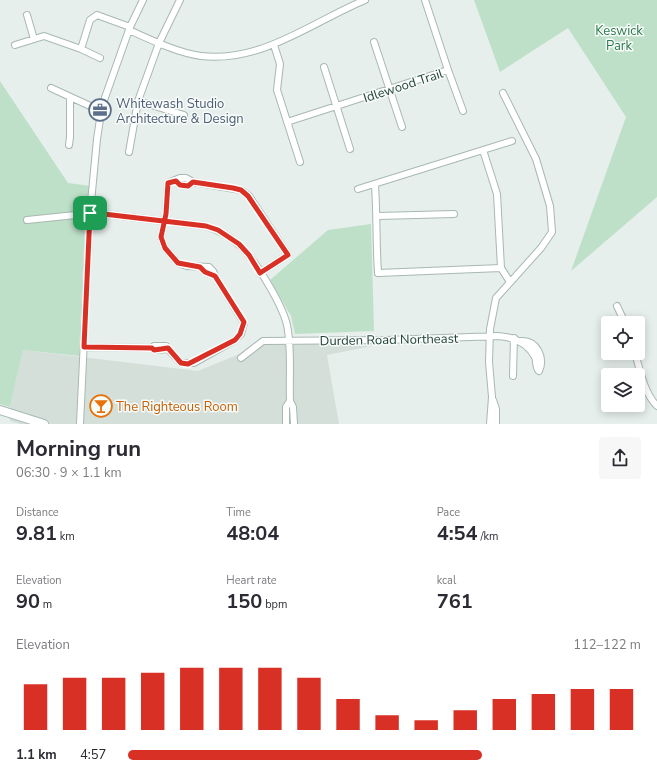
<!DOCTYPE html>
<html lang="en">
<head>
<meta charset="utf-8">
<style>
  body { margin:0; font-family:"Nunito Sans",sans-serif; background:#f7f7f7; color:#2b2b33; height:100vh; display:flex; flex-direction:column; font-size:15px; white-space:nowrap }
  * { box-sizing:border-box; margin:0 }
  p { font-size:13px; color:#7c7c81 }
  .icon { flex:none; width:22px; height:22px; fill:none; stroke:currentColor; stroke-width:2; stroke-linecap:round; stroke-linejoin:round }
  .map { position:relative; height:424px; overflow:hidden }
  .panel { display:flex; flex-direction:column; background:#fff; flex:1 }
  .panel>* { flex:none }
  .buttons { position:absolute; left:601px; top:316px; display:grid; gap:8px }
  .buttons a { display:grid; place-items:center; width:44px; height:44px; border-radius:4px; background:#fff; box-shadow:0 2px 10px #0003; font-size:20px }
  .pin { position:absolute; display:grid; place-items:center; width:34px; height:34px; color:#fff; margin:-17px; border-radius:8px; box-shadow:0 2px 6px #0006 }
  .round { display:grid; place-items:center; flex:none; width:42px; height:42px; border-radius:4px; background:#f7f7f7 }
  .headline { display:flex; align-items:center; justify-content:space-between; height:68px; padding:0 16px }
  h1 { font-size:22px; font-weight:700; line-height:30px }
  .stats { display:grid; grid-template-columns:repeat(3,1fr); gap:6px; height:68px; padding:4px 16px }
  .stats div { display:grid; align-content:center }
  .stats b { font-size:20px; font-weight:700 }
  .stats small { font-size:11px; font-weight:400 }
  .stats p { font-size:11px }
  .chart { height:112px; padding:8px 16px }
  .chart p { display:flex; justify-content:space-between }
  .chart svg { width:100%; height:72px; margin-top:4px; stroke:#d93025; stroke-width:6 }
  ul { padding:0 16px; list-style:none; font-size:13px }
  li { display:grid; grid-template-columns:64px 48px 1fr; align-items:center; height:30px }
  li i { height:10px; border-radius:5px; background:#d93025 }
  .map>svg:first-child { display:block }
  .built { fill:#d4dfda }
  .park { fill:#bfe0c8 }
  .lines { fill:none; stroke-linecap:round; stroke-linejoin:round }
  .minor-casing { stroke:#a8b8b2; stroke-width:8 }
  .secondary-casing { stroke:#a4bbb3; stroke-width:10 }
  .minor { stroke:#fff; stroke-width:6 }
  .secondary { stroke:#fff; stroke-width:8 }
  .route-casing { stroke:#fff; stroke-width:8 }
  .route { stroke:#d93025; stroke-width:5 }
  .labels { text-anchor:middle; stroke-width:3; stroke-linejoin:round; paint-order:stroke }
  .park-label { font-size:13px; fill:#2d7a4b; stroke:#f7fbf9 }
  .street-label { font-size:13px; fill:#24423a; stroke:#f7fbf9 }
  .service-label { font-size:13px; fill:#4e5e75; stroke:#f7fbf9; text-anchor:start }
  .food-label { font-size:13px; fill:#c56008; stroke:#f7fbf9; text-anchor:start }
</style>
</head>
<body>
<div class="map">
<svg width="657" height="424" viewBox="0 0 657 424">
  <rect width="100%" height="100%" fill="#e6efeb"/>
  <path class="built" d="M257,342L372,346L327,355L339,424H20L10,421V407L23,350L198,371L242,353Z"/>
  <path class="park" d="M474,0H657V197L571,271L626,117L568,28L500,72Z
    M0,81L68,183L90,186L85,224L79,356L23,350L10,407L0,404Z
    M371,224L374,331L295,334L291,316L270,280L328,230Z"/>
  <g class="lines">
    <g class="minor-casing">
      <path id="minor" d="M27,15L34,39
        M129,30C151,40 178,53 201,56C262,63 312,22 365,0
        M374,42L402,127
        M15,45L44,36L81,49L90,20L97,15L130,27
        M274,45L280,64L277,90L300,162
        M81,49L100,58
        M324,67L350,149
        M448,70L463,111
        M51,88L101,111
        M138,101L184,115
        M287,122L448,70L425,0
        M69,145L70,137V98
        M483,150L512,141
        M129,152L138,101L159,43L180,0
        M176,181L180,185L188,186L193,182
        M375,185C377,214 376,243 378,273L501,268
        M358,189L483,150L497,194L501,268L510,282
        M378,216L454,214
        M27,220L95,213L206,226C218,230 229,236 238,244C254,257 282,304 287,325C292,349 289,376 290,401L293,407L294,424
        M200,267L205,272L215,276
        M617,306L625,323
        M521,341C537,340 545,358 539,371
        M154,346H166L168,349L154,350L152,348Z
        M84,347L152,348
        M168,349L181,363H194L235,340L241,334L244,323L215,276L213,271L209,267L187,266L178,263L165,248L161,237L166,214L168,183L180,178H186L193,182L241,190L249,196L288,255L260,273
        M635,353C640,370 644,393 657,406
        M241,358L263,341L387,340L498,336C513,337 527,342 535,357C537,362 535,367 539,371
        M513,376L514,338
        M493,400L496,409V424
        M80,424L90,213L97,139L102,106L130,27L143,0
        M286,424V407L290,401
        M490,424L492,397L489,362L490,329L496,298L541,248L552,232L550,206L536,159L503,93"/>
    </g>
    <g class="secondary-casing">
      <path id="secondary" d="M0,410L44,424"/>
    </g>
    <use href="#minor" class="minor"/>
    <use href="#secondary" class="secondary"/>
  </g>
  <g class="lines">
    <g class="route-casing">
      <path id="route" d="M90,213H95L206,226L218,230L239,244L249,255L260,273L288,255L248,196L241,190L233,188L193,182L188,186L180,185L176,181L168,183L166,214L161,237L165,248L178,263L200,267L205,272L215,276L244,322L240,334L235,340L188,364L181,363L168,348L154,350L152,348L84,347L90,213"/>
    </g>
    <use href="#route" class="route"/>
  </g>
  <defs>
    <g id="office-ring" transform="scale(1.15)"><circle r="9.5" fill="#f7fbf9" stroke="#5c6f8a" stroke-width="1.5"/><path d="M-6-3h4V-5.5h4V-3h4V5H-6ZM-1-4.5V-3h2v-1.5ZM-6 0V1H6V0Z" fill="#5c6f8a"/></g>
    <g id="bar-ring" transform="scale(1.15)"><circle r="9.5" fill="#f7fbf9" stroke="#e8710a" stroke-width="1.5"/><path d="M-6-5H6L.8 .8V4.5H3.5V6h-7V4.5H-.8V.8Z" fill="#e8710a"/></g>
  </defs>
  <g fill-rule="evenodd">
    <use href="#office-ring" x="100" y="110"/>
    <use href="#bar-ring" x="101" y="406"/>
  </g>
  <g class="labels">
    <g class="park-label">
      <text x="619" y="35">Keswick<tspan x="619" dy="15">Park</tspan></text>
    </g>
    <g class="street-label">
      <text transform="translate(403 85) rotate(-18)" y="5">Idlewood Trail</text>
      <text transform="translate(389 339) rotate(-1)" y="5">Durden Road Northeast</text>
    </g>
    <g class="service-label">
      <text x="116" y="108">Whitewash Studio<tspan x="116" dy="15">Architecture &amp; Design</tspan></text>
    </g>
    <g class="food-label">
      <text x="116" y="411">The Righteous Room</text>
    </g>
  </g>
</svg>
<div class="buttons">
<a><svg class="icon" aria-label="locate" viewBox="0 0 24 24"><circle cx="12" cy="12" r="6"/><path d="M12 2v4M12 18v4M2 12h4M18 12h4"/></svg></a>
<a><svg class="icon" aria-label="layers" viewBox="0 0 24 24"><path d="M12 4l9 5-9 5-9-5zM3 14l9 5 9-5"/></svg></a>
</div>
<div class="pin" style="left:90px;top:213px;background:#1e9e55"><svg class="icon" aria-label="arrive" viewBox="0 0 24 24"><path d="M6 21V4h12l-3 4 3 4H6"/></svg></div>
</div>
<section class="panel">
<div class="headline"><div><h1>Morning run</h1><p>06:30 · 9 × 1.1 km</p></div><a class="round"><svg class="icon" aria-label="share" viewBox="0 0 24 24"><path d="M12 15V3M7 8l5-5 5 5M5 13v7h14v-7"/></svg></a></div>
<div class="stats">
<div><p>Distance</p><b>9.81<small> km</small></b></div>
<div><p>Time</p><b>48:04</b></div>
<div><p>Pace</p><b>4:54<small> /km</small></b></div>
</div>
<div class="stats">
<div><p>Elevation</p><b>90<small> m</small></b></div>
<div><p>Heart rate</p><b>150<small> bpm</small></b></div>
<div><p>kcal</p><b>761</b></div>
</div>
<div class="chart"><p><span>Elevation</span>112–122 m</p>
<svg viewBox="0 0 160 44" preserveAspectRatio="none"><path d="M5 44V16M15 44V12M25 44V12M35 44V9M45 44V6M55 44V6M65 44V6M75 44V12M85 44V25M95 44V35M105 44V38M115 44V32M125 44V25M135 44V22M145 44V19M155 44V19"/></svg>
</div>
<ul>
<li><b>1.1 km</b>4:57<i style="width:69%"></i></li>
</ul>
</section>
</body>
</html>
